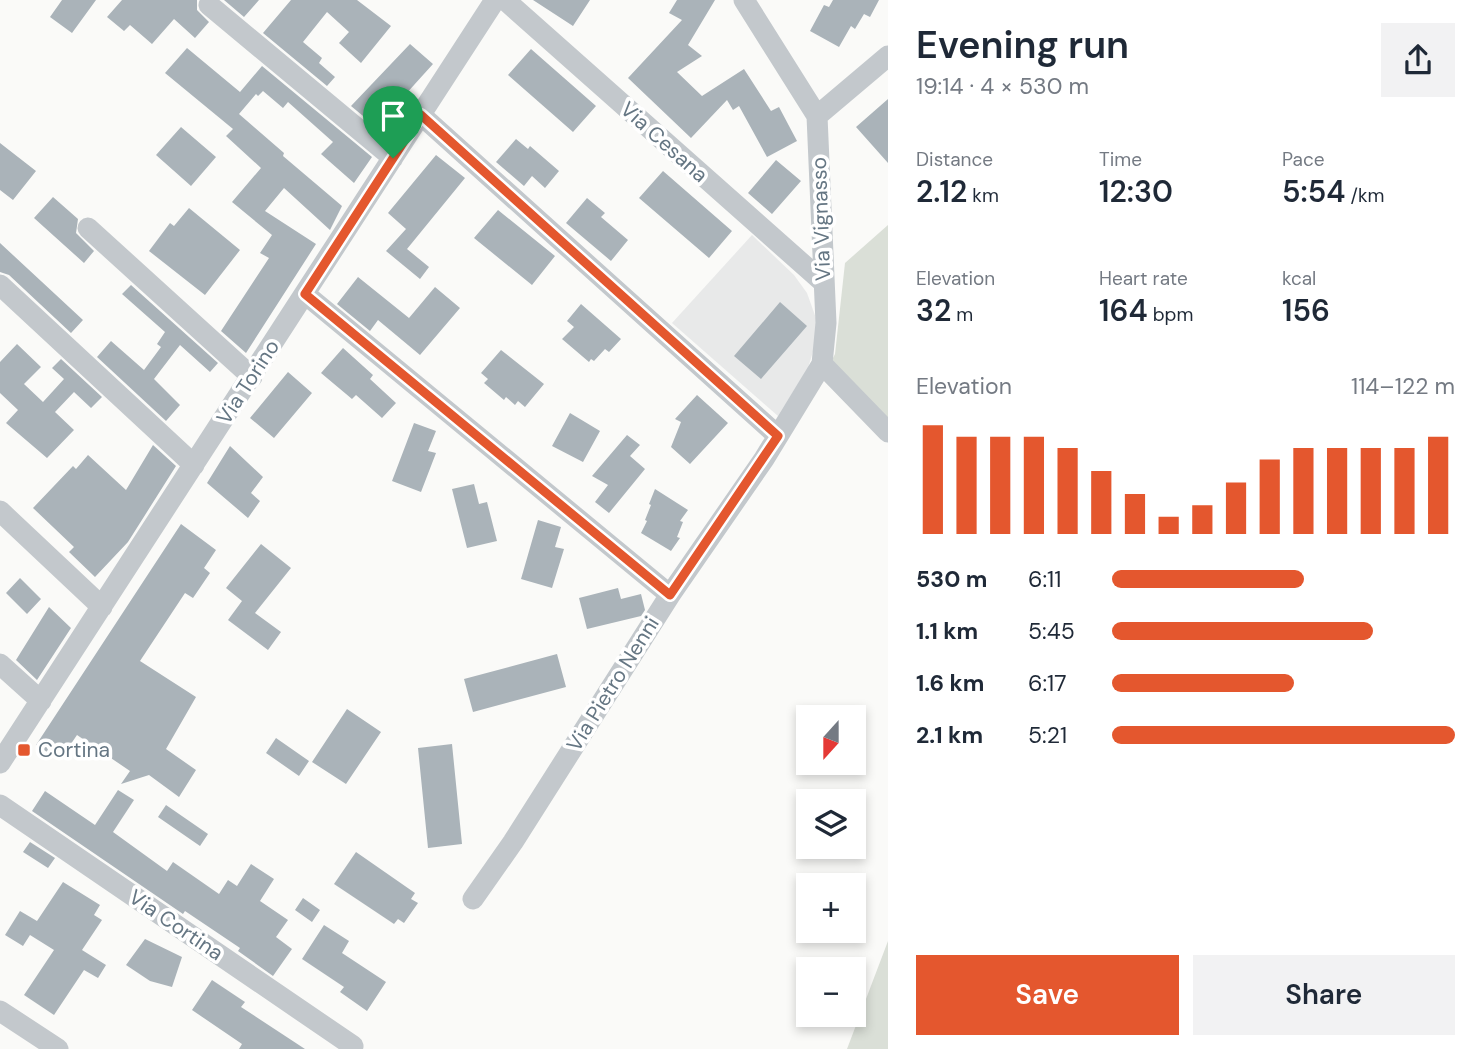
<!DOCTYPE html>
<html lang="en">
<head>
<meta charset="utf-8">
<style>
  body { margin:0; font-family:"DM Sans",sans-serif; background:#f2f2f3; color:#1f2937; height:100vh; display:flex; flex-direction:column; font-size:26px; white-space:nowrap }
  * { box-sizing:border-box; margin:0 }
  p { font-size:23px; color:#747a83 }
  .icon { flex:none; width:38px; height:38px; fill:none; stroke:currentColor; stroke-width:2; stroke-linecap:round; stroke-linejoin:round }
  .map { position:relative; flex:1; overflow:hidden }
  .sheet { display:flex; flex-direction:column; background:#fff; width:595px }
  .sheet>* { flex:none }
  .needle { width:46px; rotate:201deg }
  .controls { position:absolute; left:796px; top:705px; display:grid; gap:14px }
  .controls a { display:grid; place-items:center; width:70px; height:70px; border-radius:0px; background:#fff; box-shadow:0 4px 10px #0003; font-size:35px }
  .pin { position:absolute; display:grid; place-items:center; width:60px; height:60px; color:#fff; margin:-72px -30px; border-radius:50% 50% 50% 0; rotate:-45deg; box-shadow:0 0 7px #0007 }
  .pin .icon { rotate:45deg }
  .round { display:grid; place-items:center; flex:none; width:74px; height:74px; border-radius:0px; background:#f2f2f3 }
  .overview { display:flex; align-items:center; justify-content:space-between; height:119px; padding:0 28px }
  h1 { font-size:38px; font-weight:600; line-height:52px }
  .stats { display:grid; grid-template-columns:repeat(3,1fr); gap:10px; height:119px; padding:7px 28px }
  .stats div { display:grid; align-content:center }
  .stats b { font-size:30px; font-weight:600 }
  .stats small { font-size:19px; font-weight:400 }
  .stats p { font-size:19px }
  .chart { height:196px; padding:14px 28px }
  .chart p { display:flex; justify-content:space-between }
  .chart svg { width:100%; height:126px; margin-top:7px; stroke:#e4572e; stroke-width:6 }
  .primary-button { display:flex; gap:14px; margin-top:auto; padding:14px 28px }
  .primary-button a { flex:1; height:80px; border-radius:0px; background:#e4572e; color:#fff; font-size:28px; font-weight:600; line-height:80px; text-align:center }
  .primary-button a+a { background:#f2f2f3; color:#1f2937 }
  ul { padding:0 28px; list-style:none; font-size:23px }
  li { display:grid; grid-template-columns:112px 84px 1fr; align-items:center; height:52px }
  li i { height:18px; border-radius:9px; background:#e4572e }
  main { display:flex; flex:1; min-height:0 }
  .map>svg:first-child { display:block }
  .built { fill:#e8e9e9 }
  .green { fill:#dadfd7 }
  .building { fill:#aab3b9 }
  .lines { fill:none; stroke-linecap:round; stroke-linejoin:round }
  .minor { stroke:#c3c8cc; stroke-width:21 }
  .route-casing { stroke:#fff; stroke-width:14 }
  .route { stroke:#e4572e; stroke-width:9 }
  .poi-dot { fill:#e4572e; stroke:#fff; stroke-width:2.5 }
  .labels { text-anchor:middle; stroke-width:7; stroke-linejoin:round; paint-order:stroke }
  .street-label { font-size:21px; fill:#657683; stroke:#fff }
  .poi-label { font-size:21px; fill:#657683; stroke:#fff; text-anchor:start }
</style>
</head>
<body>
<main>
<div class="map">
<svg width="888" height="1049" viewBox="0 0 888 1049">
  <rect width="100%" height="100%" fill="#fafaf8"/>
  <path class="built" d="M752,235L794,275L807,293L817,321L815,345L808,368L778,416L672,323Z"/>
  <path class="green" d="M888,225V426L830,364L835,354L845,263Z
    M888,941V1049H847Z"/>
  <path class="building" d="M62,0H96L72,33L50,17Z
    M122,0H197V10L209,22L195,38L174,19L152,44L130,25L124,31L107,17Z
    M224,0H259L244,17Z
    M291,0H357L391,26L361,63L339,43L349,32L327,12L303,42L322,58L319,63L335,77L327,86L263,33Z
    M533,0H590L573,26Z
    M677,0H715L688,45L702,56L677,72L702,96L744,69L771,111L779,107L797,141L767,157L739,106L733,110L727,100L691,138L628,78L682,20L669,13Z
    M833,0H879L870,17L864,14L855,29L851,26L839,47L810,31L824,5L829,7Z
    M410,44L433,64L395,106L398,109L380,130L351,106Z
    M187,48L240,92L262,66L372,157L354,183L321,154L333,142L288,102L283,108L263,91L258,96L256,94L239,114L284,153L283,156L342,206L330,230L284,188L265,211L316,244L246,353L221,331L269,258L260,253L272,235L232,202L261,168L226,136L233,129L165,73Z
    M531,49L596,106L573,132L508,75Z
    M888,99V163L856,127Z
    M181,127L216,157L191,186L156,155Z
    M516,139L528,149L530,146L559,171L545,188L532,176L524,186L496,162Z
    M0,143L36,171L13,200L0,190Z
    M436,155L465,178L407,249L429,267L420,279L386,251L406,229L388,213Z
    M776,160L801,181L772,214L748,193Z
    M663,171L732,231L709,258L639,198Z
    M53,197L78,219L76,233L94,251L84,263L34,218Z
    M587,198L605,213L601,217L628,240L611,261L566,223Z
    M189,208L240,250L205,295L149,251L170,223L174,226Z
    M498,210L555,256L532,285L474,238Z
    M0,243L83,320L71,333L9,275L0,272Z
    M358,277L409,318L435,287L460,308L420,355L378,320L370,331L337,304Z
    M131,285L218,363L210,372L180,345L154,379L180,405L166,421L97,357L111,341L144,370L161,347L157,344L165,332L122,294Z
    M780,302L807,326L761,379L734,356Z
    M581,304L621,339L609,352L605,349L594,361L591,359L589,362L562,339L574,327L567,321Z
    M17,344L41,367L24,384L43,402L64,379L52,368L61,359L102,397L91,408L74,392L55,412L74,430L47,458L6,423L18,410L0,393V362Z
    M343,348L373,375L370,379L396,403L382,418L356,395L352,399L321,373Z
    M501,350L544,384L525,407L518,401L515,405L506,397L504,400L484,383L488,379L481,373Z
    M288,372L312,393L274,438L250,418Z
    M697,395L728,423L690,464L671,447L681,422L675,419Z
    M570,413L600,431L583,462L552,446Z
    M414,423L436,431L428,451L436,453L421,492L392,481Z
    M627,435L640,445L630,456L645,469L609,513L595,502L608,485L592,476Z
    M153,445L176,466L128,542L95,577L69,552L74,547L33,508L73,466L76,469L88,455L126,490Z
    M230,446L263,477L251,493L260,501L248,518L207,483Z
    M474,484L479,504L487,502L497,541L467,548L452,489Z
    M655,489L688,510L680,521L683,522L677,537L680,538L671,551L641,533L647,521L645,520L651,505L649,504Z
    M538,520L561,527L555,547L564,549L552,588L521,579Z
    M181,524L216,550L204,568L210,573L193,598L185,593L140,661L196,697L166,749L196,770L179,797L149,775L121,784L130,771L77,735L60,760L36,745Z
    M261,544L291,568L255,613L281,632L268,650L228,620L242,601L226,588Z
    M20,578L41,599L27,614L6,593Z
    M618,588L621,599L641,594L645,610L641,616L587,629L579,598Z
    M49,607L71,628L37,680L16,660Z
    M557,654L566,687L473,712L464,679Z
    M347,709L381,732L346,784L312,762Z
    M276,738L309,761L299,776L266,753Z
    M452,744L462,844L428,848L418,748Z
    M118,790L134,800L113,832L167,871L173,862L219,894L228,880L237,886L251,864L274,879L260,901L288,920L276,937L292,949L273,976L238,951L240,948L185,911L183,914L32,811L45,791L95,825Z
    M166,805L208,834L200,846L158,817Z
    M30,842L55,858L48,868L23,852Z
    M356,852L415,893L411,899L418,903L404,923L398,919L394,924L334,884Z
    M63,882L100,905L94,915L102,920L82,950L106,965L98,978L84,970L54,1015L24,995L54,950L30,935L23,946L5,935L20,911L37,921Z
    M303,898L320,910L312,922L295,910Z
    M324,925L349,941L342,953L386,982L367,1011L340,992L344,987L302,959Z
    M145,939L182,957L172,987L150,981L126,965Z
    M212,980L245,1002L241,1007L305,1049H239L242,1044L192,1010Z"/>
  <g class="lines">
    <path class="minor" d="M505,0L824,283
      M209,5L393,158
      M421,115L778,436
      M817,116L888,56
      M88,228L252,377
      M0,285L194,465
      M305,294L670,595
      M822,364L888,432
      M0,511L102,607
      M0,664L41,701
      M0,763L495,0
      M0,805L353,1046
      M473,899L513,842L670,595L764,459L822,364L826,323L817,116L744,0
      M0,1011L58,1049"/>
  </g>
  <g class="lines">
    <g class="route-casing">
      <path id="route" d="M421,115L778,436L670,595L305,294Z"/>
    </g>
    <use href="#route" class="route"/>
  </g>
  <rect class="poi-dot" x="17" y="743" width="14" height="14" rx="3.5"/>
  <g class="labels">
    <g class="street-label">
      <text transform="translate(664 142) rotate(42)" y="7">Via Cesana</text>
      <text transform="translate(821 219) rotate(-92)" y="7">Via Vignasso</text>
      <text transform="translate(248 382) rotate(-57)" y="7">Via Torino</text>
      <text transform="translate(613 684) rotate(-58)" y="7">Via Pietro Nenni</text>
      <text transform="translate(176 925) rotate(34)" y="7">Via Cortina</text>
    </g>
    <g class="poi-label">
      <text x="38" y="757">Cortina</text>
    </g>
  </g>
</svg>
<div class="controls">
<a><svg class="needle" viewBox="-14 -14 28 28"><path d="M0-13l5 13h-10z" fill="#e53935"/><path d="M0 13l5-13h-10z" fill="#747a83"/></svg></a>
<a><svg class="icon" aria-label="layers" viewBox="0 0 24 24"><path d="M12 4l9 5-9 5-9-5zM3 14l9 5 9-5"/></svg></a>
<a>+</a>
<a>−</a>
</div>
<div class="pin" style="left:393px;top:158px;background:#1e9e55"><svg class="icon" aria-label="arrive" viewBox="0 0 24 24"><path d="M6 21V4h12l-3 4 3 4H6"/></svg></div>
</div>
<section class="sheet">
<div class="overview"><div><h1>Evening run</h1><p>19:14 · 4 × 530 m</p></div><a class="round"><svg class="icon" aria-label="share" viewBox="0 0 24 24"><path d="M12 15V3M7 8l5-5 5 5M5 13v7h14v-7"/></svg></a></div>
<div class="stats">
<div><p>Distance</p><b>2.12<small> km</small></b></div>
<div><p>Time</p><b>12:30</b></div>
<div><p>Pace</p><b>5:54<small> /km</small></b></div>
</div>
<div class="stats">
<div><p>Elevation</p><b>32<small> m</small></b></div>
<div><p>Heart rate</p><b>164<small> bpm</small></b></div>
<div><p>kcal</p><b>156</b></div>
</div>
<div class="chart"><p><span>Elevation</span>114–122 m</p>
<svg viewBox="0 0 160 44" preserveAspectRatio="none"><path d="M5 44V6M15 44V10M25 44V10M35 44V10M45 44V14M55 44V22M65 44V30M75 44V38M85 44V34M95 44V26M105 44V18M115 44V14M125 44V14M135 44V14M145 44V14M155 44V10"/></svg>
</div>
<ul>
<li><b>530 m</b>6:11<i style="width:56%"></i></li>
<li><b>1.1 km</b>5:45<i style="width:76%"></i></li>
<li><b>1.6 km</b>6:17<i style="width:53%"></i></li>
<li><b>2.1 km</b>5:21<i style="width:100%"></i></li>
</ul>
<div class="primary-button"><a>Save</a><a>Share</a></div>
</section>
</main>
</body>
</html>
